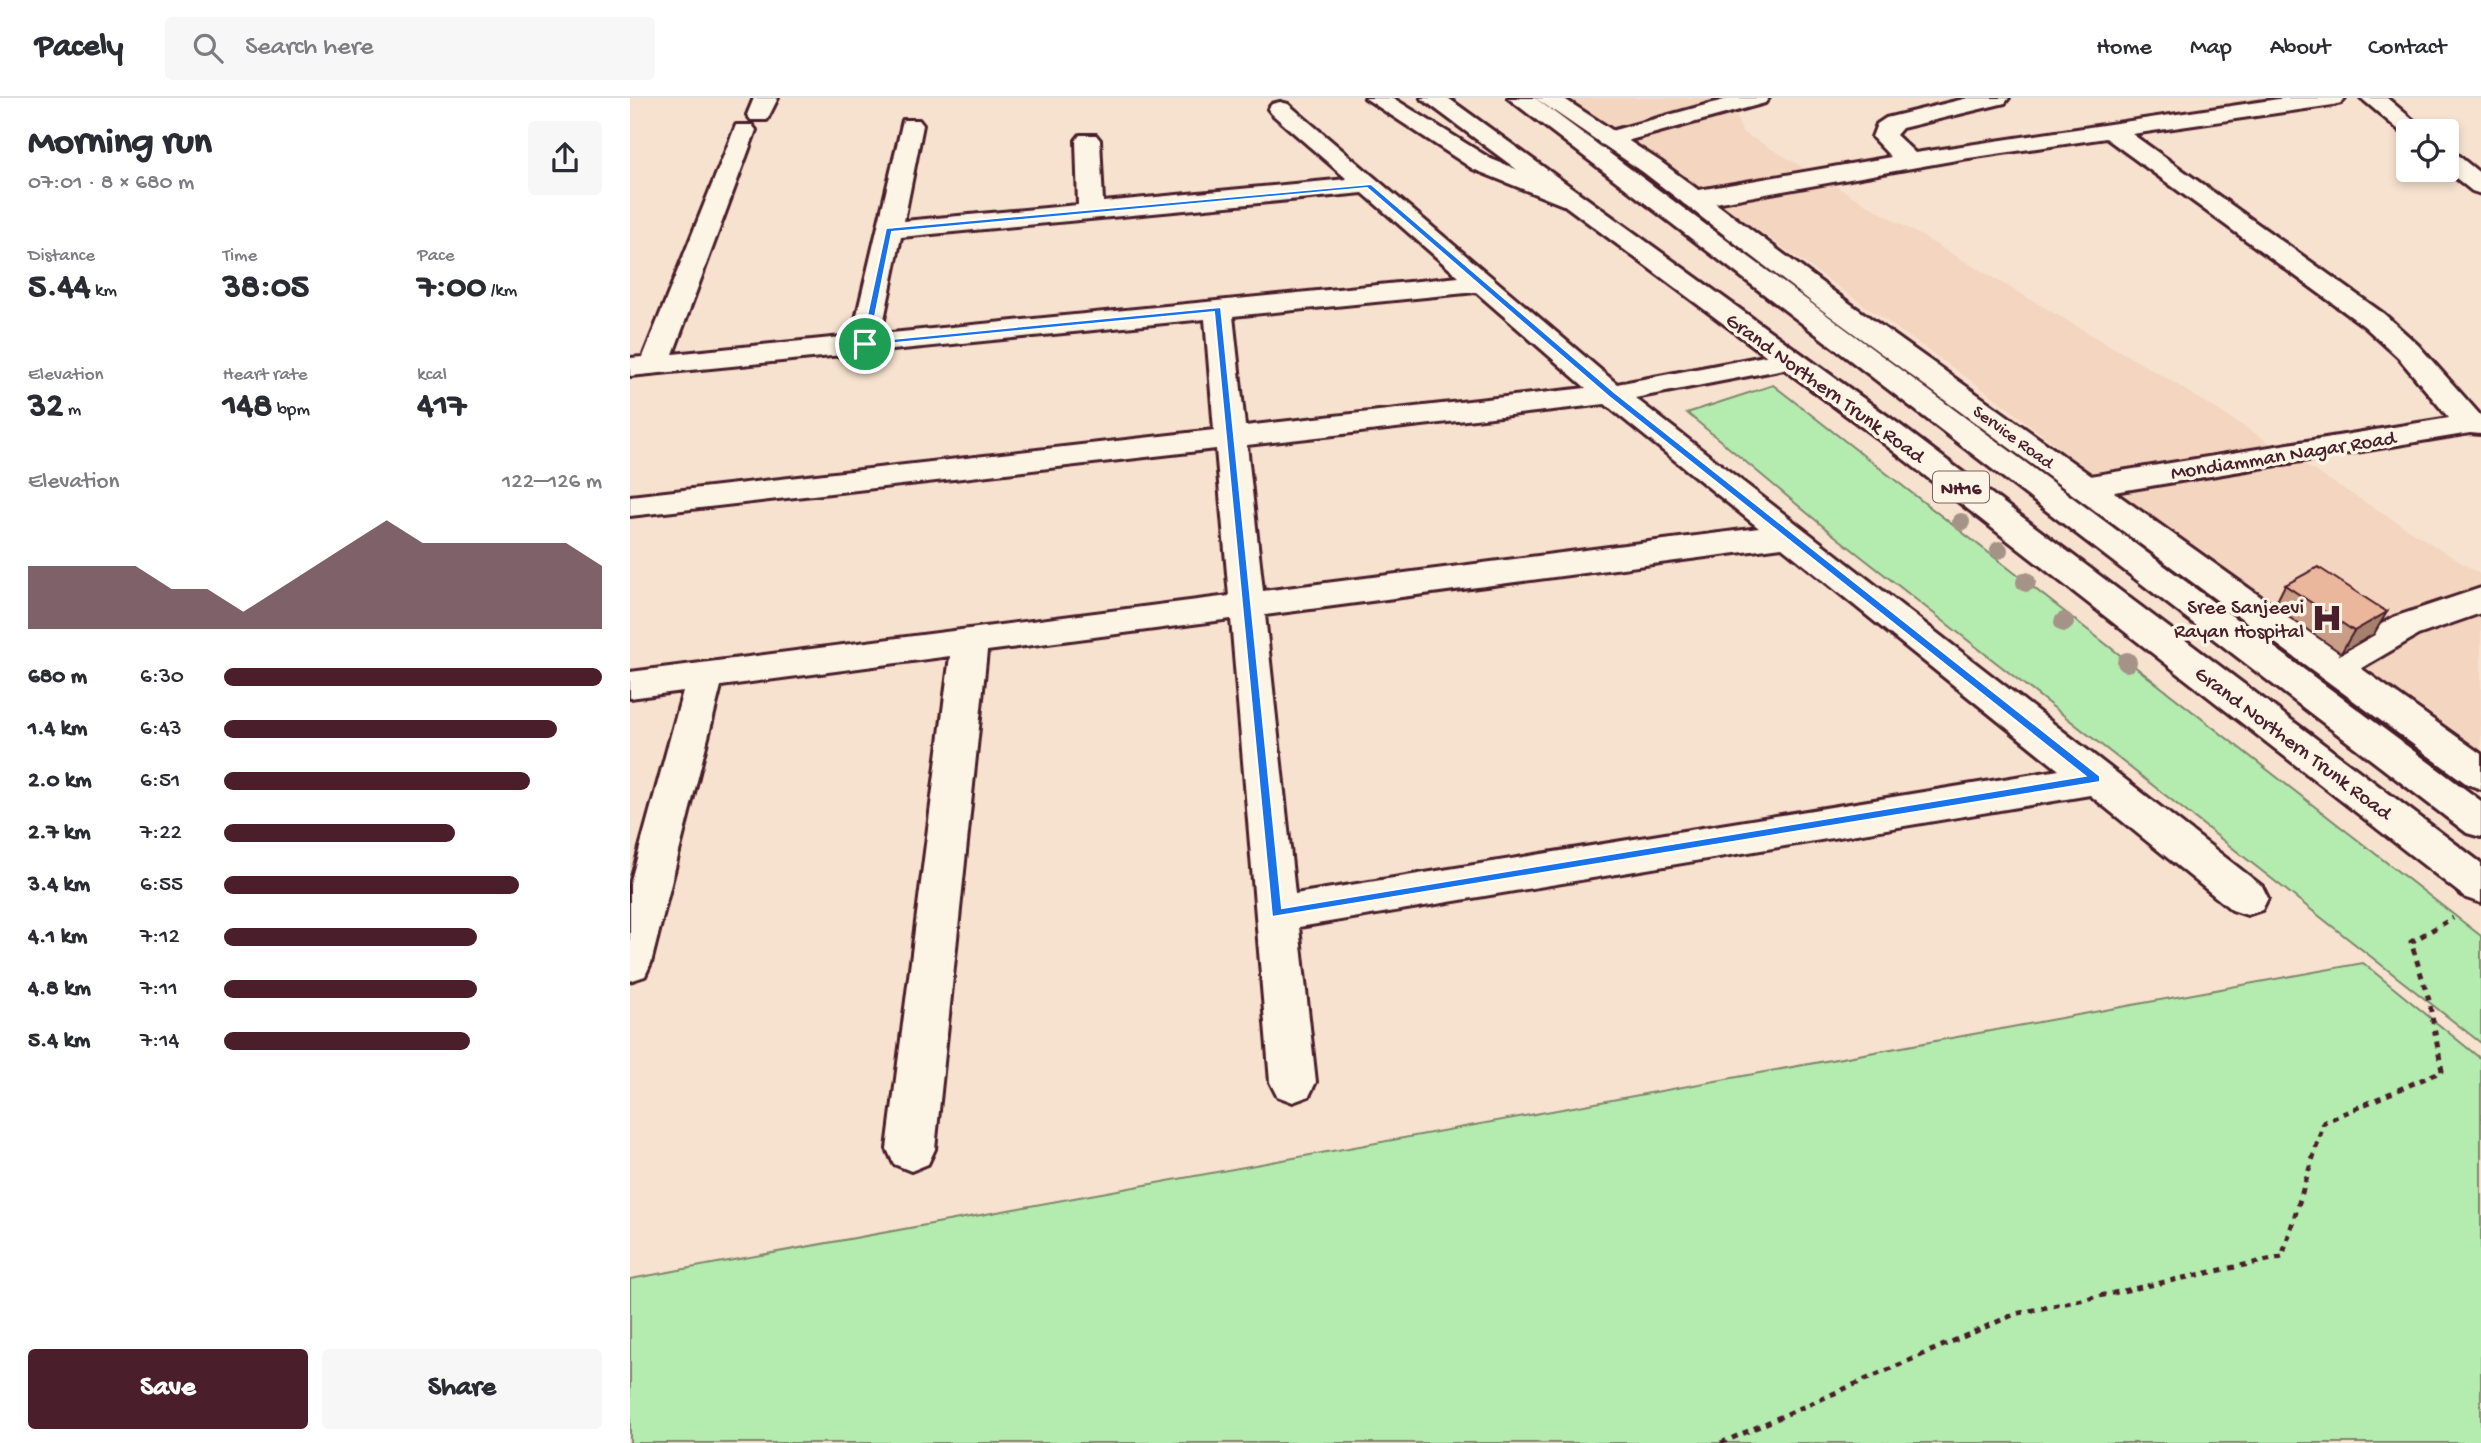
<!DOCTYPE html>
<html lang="en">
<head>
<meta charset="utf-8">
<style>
  body { margin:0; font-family:"Gochi Hand",sans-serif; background:#f7f7f7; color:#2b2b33; height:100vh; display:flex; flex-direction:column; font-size:26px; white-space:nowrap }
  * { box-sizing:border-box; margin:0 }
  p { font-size:23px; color:#7c7c81 }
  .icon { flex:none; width:38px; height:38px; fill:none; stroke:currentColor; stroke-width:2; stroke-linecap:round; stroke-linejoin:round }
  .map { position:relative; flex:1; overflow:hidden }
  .drawer { display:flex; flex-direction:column; background:#fff; width:630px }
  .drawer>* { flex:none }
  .buttons { position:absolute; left:1766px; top:21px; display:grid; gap:14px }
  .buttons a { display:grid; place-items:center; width:63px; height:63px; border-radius:7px; background:#fff; box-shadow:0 4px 10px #0003; font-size:35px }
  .pin { position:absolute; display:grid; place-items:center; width:60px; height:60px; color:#fff; margin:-30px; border:4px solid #fff; border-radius:50%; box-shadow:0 2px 7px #0007 }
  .round { display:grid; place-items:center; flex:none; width:74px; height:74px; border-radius:7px; background:#f7f7f7 }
  .head { display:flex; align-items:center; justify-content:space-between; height:119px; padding:0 28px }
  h1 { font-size:38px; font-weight:800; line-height:52px }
  .figures { display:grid; grid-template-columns:repeat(3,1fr); gap:10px; height:119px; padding:7px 28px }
  .figures div { display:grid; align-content:center }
  .figures b { font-size:35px; font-weight:800 }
  .figures small { font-size:19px; font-weight:400 }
  .figures p { font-size:19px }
  .chart { height:196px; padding:14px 28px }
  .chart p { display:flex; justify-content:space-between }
  .chart svg { width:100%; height:126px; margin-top:7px; fill:#4a1f2b; opacity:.7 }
  .primary-button { display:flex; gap:14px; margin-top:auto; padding:14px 28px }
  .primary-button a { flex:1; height:80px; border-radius:7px; background:#4a1f2b; color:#fff; font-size:28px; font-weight:800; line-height:80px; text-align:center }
  .primary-button a+a { background:#f7f7f7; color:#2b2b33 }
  ul { padding:0 28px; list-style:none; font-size:23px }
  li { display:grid; grid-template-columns:112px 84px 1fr; align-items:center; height:52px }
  li i { height:18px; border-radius:9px; background:#4a1f2b }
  header { display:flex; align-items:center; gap:42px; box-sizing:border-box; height:98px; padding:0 35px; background:#fff; border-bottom:2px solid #e1e1e2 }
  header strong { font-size:33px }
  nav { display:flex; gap:38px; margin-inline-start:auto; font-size:24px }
  .search { width:490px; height:63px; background:#f7f7f7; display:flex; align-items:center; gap:18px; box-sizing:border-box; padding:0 24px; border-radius:7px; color:#7c7c81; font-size:26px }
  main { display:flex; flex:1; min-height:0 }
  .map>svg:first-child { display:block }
  .built { fill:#f3d5c0 }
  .green { fill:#b4ecaf; stroke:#7f866d; stroke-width:2 }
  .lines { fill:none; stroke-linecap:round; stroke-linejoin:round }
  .minor-casing { stroke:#4a1f2b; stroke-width:6 }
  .tertiary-casing { stroke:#4a1f2b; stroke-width:6 }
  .trunk-casing { stroke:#4a1f2b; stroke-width:6 }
  .path { stroke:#4a1f2b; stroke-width:5; stroke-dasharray:6 6; stroke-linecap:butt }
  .minor { fill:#fcf5e5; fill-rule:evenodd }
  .tertiary { fill:#fcf5e5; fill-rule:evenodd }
  .trunk { fill:#fcf5e5; fill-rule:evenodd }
  .tree { fill:#a69387 }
  .wall { fill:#c99d86; stroke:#4a1f2b; stroke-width:2 }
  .shaded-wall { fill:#a4806d; stroke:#4a1f2b; stroke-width:2 }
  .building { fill:#eab79c; stroke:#4a1f2b; stroke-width:2 }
  .route { fill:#1a73e8; stroke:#fff; stroke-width:2; fill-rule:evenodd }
  .labels { text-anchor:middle; stroke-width:7; stroke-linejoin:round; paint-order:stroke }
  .far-street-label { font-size:18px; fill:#4a1f2b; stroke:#fcf5e5 }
  .shield { fill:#fcf5e5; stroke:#7f5f63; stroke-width:2 }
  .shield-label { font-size:19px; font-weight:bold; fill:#4a1f2b }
  .street-label { font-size:21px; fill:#4a1f2b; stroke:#fcf5e5 }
  .poi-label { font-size:21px; fill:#4a1f2b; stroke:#fcf5e5; text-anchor:end }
</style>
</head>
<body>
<header>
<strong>Pacely</strong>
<div class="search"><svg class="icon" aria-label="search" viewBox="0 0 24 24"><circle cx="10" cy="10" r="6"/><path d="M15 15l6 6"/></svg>Search here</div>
<nav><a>Home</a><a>Map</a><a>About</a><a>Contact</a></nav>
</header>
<main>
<section class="drawer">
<div class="head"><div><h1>Morning run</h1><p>07:01 · 8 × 680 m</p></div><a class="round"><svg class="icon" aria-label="share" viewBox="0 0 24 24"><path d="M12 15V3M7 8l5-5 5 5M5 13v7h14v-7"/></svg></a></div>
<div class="figures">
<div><p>Distance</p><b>5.44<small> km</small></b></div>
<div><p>Time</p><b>38:05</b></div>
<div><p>Pace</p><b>7:00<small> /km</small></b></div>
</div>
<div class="figures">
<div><p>Elevation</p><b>32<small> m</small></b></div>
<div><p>Heart rate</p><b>148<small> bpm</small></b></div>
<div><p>kcal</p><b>417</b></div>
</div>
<div class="chart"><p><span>Elevation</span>122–126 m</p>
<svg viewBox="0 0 160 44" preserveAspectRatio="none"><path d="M0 44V22L10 22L20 22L30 22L40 30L50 30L60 38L70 30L80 22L90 14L100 6L110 14L120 14L130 14L140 14L150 14L160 22V44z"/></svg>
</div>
<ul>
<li><b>680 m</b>6:30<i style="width:100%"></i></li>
<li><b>1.4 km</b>6:43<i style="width:88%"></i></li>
<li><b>2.0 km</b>6:51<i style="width:81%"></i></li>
<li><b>2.7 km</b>7:22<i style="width:61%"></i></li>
<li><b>3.4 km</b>6:55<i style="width:78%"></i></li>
<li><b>4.1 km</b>7:12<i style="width:67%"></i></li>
<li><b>4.8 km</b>7:11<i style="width:67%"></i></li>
<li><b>5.4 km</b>7:14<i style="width:65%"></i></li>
</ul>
<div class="primary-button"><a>Save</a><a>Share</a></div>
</section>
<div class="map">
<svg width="1851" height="1345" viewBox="0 0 1851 1345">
  <rect width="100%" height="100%" fill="#f7e2cf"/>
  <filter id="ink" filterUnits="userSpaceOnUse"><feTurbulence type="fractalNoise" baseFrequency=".0143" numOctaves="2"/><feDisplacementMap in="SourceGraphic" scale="14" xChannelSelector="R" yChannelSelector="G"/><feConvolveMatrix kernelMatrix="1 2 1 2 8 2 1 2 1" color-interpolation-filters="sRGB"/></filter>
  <g filter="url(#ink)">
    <path class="built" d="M932,0H1100L1112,34L1541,283L1851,477V660L1556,448L1364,299L1104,115Z"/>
    <path class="green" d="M1143,287L1851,838V945L1200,434L1057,315Z
      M1733,865L1851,961V1345H0V1181Z"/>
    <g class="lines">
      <g class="minor-casing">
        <path id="minor" d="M124,0H148L137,22H121L117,17Z
          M1101,0H1139L1135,5L978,48L970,46L966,41L970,36Z
          M1338,0H1379L1375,5L1272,30L1266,37L1285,55L1655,0H1715L1711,5L1703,7L1502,36L1754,216L1788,247L1851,318V336L1840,335L1454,399L1443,396L1438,389L1443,382L1454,379L1819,320L1768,259L1734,228L1476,40L1332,61L1063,109L1054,106L1050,101L1054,96L1063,93L1261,59L1242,39L1247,26L1256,20Z
          M1731,0H1757L1796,33H1778L1776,38Z
          M650,4L658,6L987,286L1160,253L1170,256L1175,262L1170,268L1005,300L1632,788L1638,800L1632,812L1617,817L1602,812L1460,697L669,829L686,984L679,998L663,1004L647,998L640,984L601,521L357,553L305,1051L298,1066L281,1073L264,1066L257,1051L320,558L91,588L21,865L15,878L0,883V786L53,593L0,600V574L599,498L586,351L0,418V398L584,332L575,221L0,278V260L13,259L106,27H122L126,32L43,256L222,238L273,22H289L293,27L274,123L448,107L446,42L450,37H466L470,42L473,104L717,81L642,16L638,11L642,6ZM733,95L829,179L251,236L271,139ZM846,194L956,290L615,328L603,218ZM975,306L1129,430L633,493L617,347ZM1152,449L1429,672L665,796L635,517Z
          M1816,53L1825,55L1851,76V96L1842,93L1816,72Z
          M1851,490V515L1788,537L1716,579L1703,583L1690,579L1685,570L1690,561L1764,519Z"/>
      </g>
      <g class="tertiary-casing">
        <path id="tertiary" d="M735,0H763L861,61L951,97L955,102L951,107H933L843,71Z
          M905,0H933L1031,64L1208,197L1851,656V691L1837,686L1188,209L1013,74Z"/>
      </g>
      <g class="trunk-casing">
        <path id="trunk" d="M791,0H818L1270,327L1851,765V805L1836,800L1248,341Z
          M878,0H905L1851,703V739L1837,735Z"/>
      </g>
      <path class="path" d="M1091,1345L1385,1216L1652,1159L1694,1024L1812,973L1799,902L1781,844L1823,820"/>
      <use href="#minor" class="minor"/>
      <use href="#tertiary" class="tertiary"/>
      <use href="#trunk" class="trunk"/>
    </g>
    <g class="tree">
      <circle cx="1331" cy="424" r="9"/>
      <circle cx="1369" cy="452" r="9"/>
      <circle cx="1396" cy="484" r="10"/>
      <circle cx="1434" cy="524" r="10"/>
      <circle cx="1497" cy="564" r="10"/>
    </g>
    <path class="wall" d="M1655,487L1744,536L1711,555L1644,509Z"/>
    <path class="shaded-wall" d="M1757,514L1744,536L1711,555L1724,533Z"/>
    <path class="building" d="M1688,469L1757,514L1724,533L1655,487Z"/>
  </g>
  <path class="route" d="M741,86L984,294L1470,678V684L642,819L584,214L235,248L231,246L256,130ZM737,90L978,298L1455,678L652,810L591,209L240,243L262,134Z"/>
  <defs>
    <g id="hospital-bare" transform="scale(2.415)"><path d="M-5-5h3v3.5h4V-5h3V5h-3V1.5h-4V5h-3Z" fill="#4a1f2b" stroke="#fcf5e5" stroke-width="2.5" paint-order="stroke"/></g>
  </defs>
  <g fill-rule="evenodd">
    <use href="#hospital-bare" x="1697" y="520"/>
  </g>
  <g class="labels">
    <g class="far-street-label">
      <text transform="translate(1384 338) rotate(36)" y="6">Service Road</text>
    </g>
    <rect class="shield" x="1303" y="373.5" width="56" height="31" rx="5"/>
    <g class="shield-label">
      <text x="1331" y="396">NH16</text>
    </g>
    <g class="street-label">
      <text transform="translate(1196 289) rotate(36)" y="7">Grand Northern Trunk Road</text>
      <text transform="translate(1653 356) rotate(-9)" y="7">Mondiamman Nagar Road</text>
      <text transform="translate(1664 644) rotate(37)" y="7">Grand Northern Trunk Road</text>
    </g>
    <g class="poi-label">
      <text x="1674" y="515">Sree Sanjeevi<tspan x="1674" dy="24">Rayan Hospital</tspan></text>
    </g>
  </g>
</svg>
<div class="buttons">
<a><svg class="icon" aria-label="locate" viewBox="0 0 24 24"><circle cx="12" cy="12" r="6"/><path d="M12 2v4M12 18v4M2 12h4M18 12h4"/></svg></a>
</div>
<div class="pin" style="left:235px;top:246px;background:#1e9e55"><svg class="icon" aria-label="arrive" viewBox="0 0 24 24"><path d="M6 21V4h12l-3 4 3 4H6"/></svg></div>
</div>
</main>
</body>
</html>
